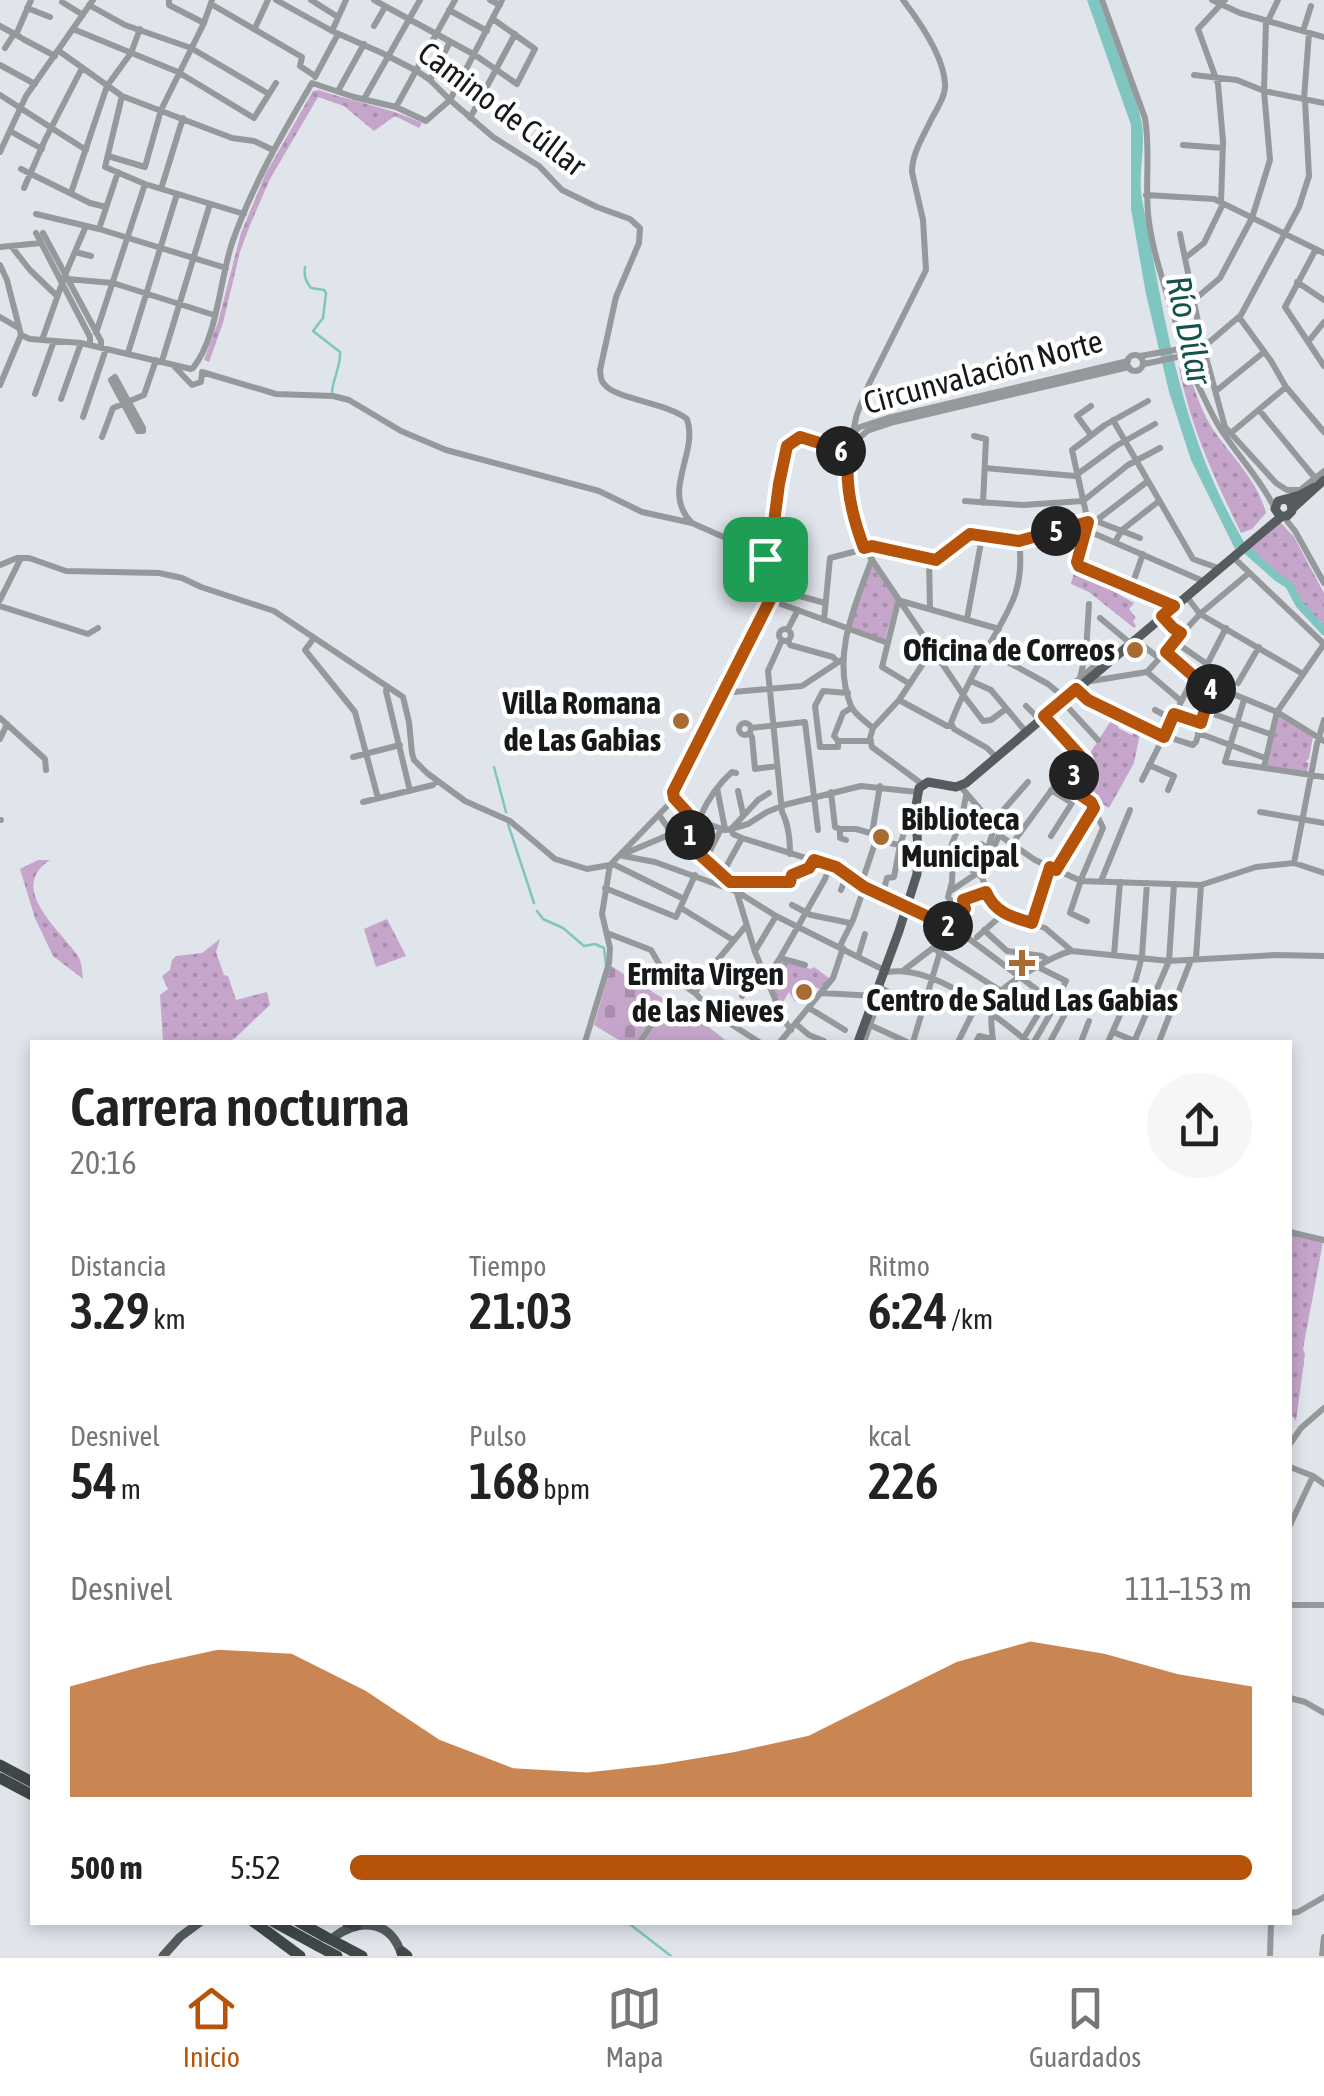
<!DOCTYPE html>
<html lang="es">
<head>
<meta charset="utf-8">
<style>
  body { margin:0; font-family:"Asap Condensed",sans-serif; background:#f6f6f6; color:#222; height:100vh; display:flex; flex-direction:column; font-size:38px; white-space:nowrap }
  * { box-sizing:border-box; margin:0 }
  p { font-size:32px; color:#767676 }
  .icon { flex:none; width:55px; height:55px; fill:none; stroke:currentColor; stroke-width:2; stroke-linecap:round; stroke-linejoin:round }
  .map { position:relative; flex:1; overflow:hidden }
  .side { position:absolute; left:30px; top:1040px; width:1262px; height:885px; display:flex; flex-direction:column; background:#fff; border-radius:0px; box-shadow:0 5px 15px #0003 }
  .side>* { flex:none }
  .pin { position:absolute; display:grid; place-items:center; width:85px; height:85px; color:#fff; margin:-42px; border-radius:20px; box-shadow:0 5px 15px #0006 }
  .km { position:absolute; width:50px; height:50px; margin:-25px; border-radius:50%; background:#222; color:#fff; font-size:28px; line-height:50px; text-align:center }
  .round { display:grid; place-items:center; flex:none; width:105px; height:105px; border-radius:52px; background:#f6f6f6 }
  .headline { display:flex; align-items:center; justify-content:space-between; height:170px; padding:0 40px }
  h1 { font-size:55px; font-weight:600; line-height:75px }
  .metrics { display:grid; grid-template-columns:repeat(3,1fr); gap:15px; height:170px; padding:10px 40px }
  .metrics div { display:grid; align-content:center }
  .metrics b { font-size:50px; font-weight:600 }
  .metrics small { font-size:28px; font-weight:400 }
  .metrics p { font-size:28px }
  .chart { height:280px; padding:20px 40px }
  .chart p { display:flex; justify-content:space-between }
  .chart svg { width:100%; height:180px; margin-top:10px; fill:#b45309; opacity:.7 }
  ul { padding:0 40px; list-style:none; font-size:32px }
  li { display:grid; grid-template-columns:160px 120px 1fr; align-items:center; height:75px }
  li i { height:25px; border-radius:12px; background:#b45309 }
  .menu { display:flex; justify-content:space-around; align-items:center; height:140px; border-top:2px solid #e0e0e0; background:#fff; font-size:28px; color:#767676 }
  .menu a { display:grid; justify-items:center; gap:5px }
  .menu .selected { color:#b45309 }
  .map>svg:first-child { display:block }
  .grass { fill:url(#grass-dots) }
  .cemetery { fill:url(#cemetery-stones) }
  .pitch { fill:#c5a5ca }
  .water { fill:#7fc6c0 }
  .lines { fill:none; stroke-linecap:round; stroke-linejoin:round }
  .stream { stroke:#7fc6c0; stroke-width:2.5 }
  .river { stroke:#7fc6c0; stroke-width:8 }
  .minor { stroke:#96999b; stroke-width:6 }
  .major { stroke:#565c5e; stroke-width:9 }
  .highway { stroke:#404749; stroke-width:11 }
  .highway-bridge { stroke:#404749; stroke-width:11 }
  .route-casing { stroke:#fff; stroke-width:20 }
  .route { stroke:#b45309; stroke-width:12 }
  .poi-dot { fill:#a96b31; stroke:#fff; stroke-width:4 }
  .labels { text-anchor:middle; stroke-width:9; stroke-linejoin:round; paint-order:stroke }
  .street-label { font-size:32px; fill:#16181a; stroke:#fff }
  .poi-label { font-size:32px; font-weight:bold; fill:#16181a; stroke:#fff; text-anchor:end }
  .water-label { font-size:35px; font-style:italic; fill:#14524f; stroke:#fff }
</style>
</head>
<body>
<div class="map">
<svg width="1324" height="1956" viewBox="0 0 1324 1956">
  <defs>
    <pattern id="grass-dots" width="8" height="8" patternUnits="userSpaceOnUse" patternTransform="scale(2.5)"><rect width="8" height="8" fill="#c5a5ca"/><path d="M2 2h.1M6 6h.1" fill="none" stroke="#a88dad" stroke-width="1.8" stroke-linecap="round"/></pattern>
    <pattern id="cemetery-stones" width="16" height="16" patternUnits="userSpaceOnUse" patternTransform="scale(2.5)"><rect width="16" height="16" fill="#c5a5ca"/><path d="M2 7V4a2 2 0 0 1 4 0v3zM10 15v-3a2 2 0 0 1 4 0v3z" fill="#a88dad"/></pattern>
  </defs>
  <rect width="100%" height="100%" fill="#e0e4eb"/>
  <path class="grass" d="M319,90C353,102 389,107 422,123L419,128L395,116L374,131L344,106L318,97L270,179L250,225L240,252L223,323L209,362L204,360L218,322L241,233L266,173L313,91Z
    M1186,365C1194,387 1201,412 1214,431C1233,458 1257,480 1266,513L1252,529L1241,533C1215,479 1190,427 1179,367Z
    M1280,522L1294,537L1324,593V625L1249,548Z
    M872,565L896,600L885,640L850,627Z
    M1075,568L1113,584L1111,590L1134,603L1129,609L1136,618L1133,621L1136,626L1134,628L1089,592L1071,584Z
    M1114,716L1120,721L1118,728L1132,735L1135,731L1140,733L1134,763L1109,808L1070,784Z
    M1279,716L1313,737L1309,758L1306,762L1309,763L1307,772L1267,766Z
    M38,860H50C7,888 59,929 78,956C82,962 82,972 83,979L53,956L35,918L20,869Z
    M387,919L406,956L376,967L364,929Z
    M220,939L216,952L224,975L228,976L236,1000L267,992L270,1005L234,1039L227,1042H163L160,995L168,989L162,976L170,970L172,960L176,956L202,953Z
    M781,961L811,969L814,967L829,978L821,990L804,981L798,983L795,989L797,997L795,1002L789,992L780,1007L770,980Z
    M1290,1234L1323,1242L1303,1349L1305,1354L1296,1421L1290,1413Z"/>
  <path class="cemetery" d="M611,966L664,999L637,1042H622L594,1025Z"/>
  <path class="pitch" d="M667,1006L698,1019L728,1042H644Z"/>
  <path class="water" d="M1087,0H1099C1113,38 1131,76 1140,115C1148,143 1137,171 1142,199C1166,323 1179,430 1244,542L1235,549L1191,460L1169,392L1146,294L1131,209V125Z"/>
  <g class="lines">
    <path class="stream" d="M305,267C304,276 305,280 311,288L324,290L326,293L323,318L313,331L340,352C341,366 333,378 332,392
      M494,767L506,812
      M508,824L534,903
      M537,911L543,919L563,928L584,946L595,944L604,948L606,965
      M627,1922L671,1956"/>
    <path class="river" d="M1242,546L1278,578L1289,585L1299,604L1324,631"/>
    <path class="minor" d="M169,0V5L204,23
      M276,0L332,31L382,53L417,71L430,80L450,100L493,137L539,166L562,190L597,207L630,219L640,228L639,243L616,297L600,370C601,377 600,380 605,385C616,399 667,403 687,419C699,454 660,491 692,523
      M311,0L338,17
      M374,0L475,55L517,84L535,49L493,19
      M490,0L500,5
      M903,0C919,21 944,56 945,84C946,96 936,110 931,120C923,137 912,153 912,172L923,220L926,270L869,384L857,414L847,457L853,515L864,548L964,696L983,721L991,720L1006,709
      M1102,0L1145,118C1151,153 1144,188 1149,222C1155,265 1172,304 1182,346
      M1212,0L1240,13L1324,37
      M62,2L83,15
      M211,4L302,57L300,66L315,76
      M89,5L125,25L191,48L269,94
      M27,8L50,17
      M449,10L487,31
      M1268,21L1278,0
      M0,26L20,37
      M374,26L385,7
      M255,28L268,0
      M73,29L178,72L254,118L276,83
      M332,31L346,0
      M1303,31L1311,6
      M16,35L31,0
      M23,39L55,56
      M5,48L14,34
      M59,51L122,96L232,138L254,141L273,150
      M0,65L35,84
      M1194,75L1237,80L1264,91L1324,103
      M315,77L338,34
      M430,80L450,42
      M338,91L364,44
      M0,95L86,150
      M122,96L105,167L145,184L244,214
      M364,99L420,0
      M1304,99L1309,33
      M396,107L455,0
      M470,118L515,34
      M10,131L42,149
      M1183,145L1223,148
      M0,152L26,96L93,0
      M108,156L145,167L161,110L204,23L212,0
      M21,169L90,203L106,207
      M24,188L45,140L82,68
      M161,189L183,118
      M71,193L107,86L131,53L140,29
      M1146,195L1214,199L1324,253
      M1221,203L1223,141L1218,84L1198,29L1225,0
      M36,214L99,229L226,268
      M99,229L118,172
      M36,233L90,337V345
      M43,233L101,341V348
      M1180,234L1203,346L1225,427L1276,483L1287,490H1300L1324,471
      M11,246L30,270L57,296
      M0,247L41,243
      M1316,249L1285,307L1324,366
      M75,252L91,256
      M1185,258L1204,243L1223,204
      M0,265L7,280L21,335
      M67,279L113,283L214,315
      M1297,282L1324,300
      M1194,300L1220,278L1252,218L1270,160L1264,91L1266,21
      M0,317L17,327
      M1239,317L1271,361L1286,387L1324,432
      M96,333L145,184
      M21,335L30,339L81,343L191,369
      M42,340L65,275L86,226
      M1308,342L1324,322
      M1193,352L1206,345L1241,315L1299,207L1309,176L1305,100
      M128,353L177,194
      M1127 363a8 8 0 1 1 16 0a8 8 0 1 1-16 0Z
      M1140,356L1180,349
      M1184,357C1197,380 1206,405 1220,428C1237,455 1260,478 1274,507
      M1184,357L1181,354L1180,349L1188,344L1193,349L1192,369
      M162,361L210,204
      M1144,364L1182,356
      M173,365L192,385L201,382L202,373
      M193,368C217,339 220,279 232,243C252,186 282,134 312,83L354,97L396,107L426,121L450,100L502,0
      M202,372L276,394L333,396L349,400L401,431L446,450L599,491L642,512L692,523L755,551L765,559
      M115,377L143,428V431H138L111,380Z
      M0,385L21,335
      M1216,391L1264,352
      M35,394L54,341
      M61,399L81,343
      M1148,401L1105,425L1072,450L1088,522L1077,562L1079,566L1174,605
      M1091,406L1077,416L1091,435
      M1259,410L1315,478
      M83,417L106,349
      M1113,420L1193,559L1218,568
      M855,431L860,427L888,418L1128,361
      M1231,433L1286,387
      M974,436L986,439L983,503
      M102,437L113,408L144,395L156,360
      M853,444L867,431L894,422L1129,367
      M985,468L1075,476L1116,446L1155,424
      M965,501L1023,505L1083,501L1128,465L1160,448
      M1283,516L1295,531L1324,583
      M1097,520L1148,481
      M1086,530L1203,581
      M1115,542L1122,530L1159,501
      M1233,557L1324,644
      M765,559L771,553L779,484L789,444L800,437L848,452
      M872,559C855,605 831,656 851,706C855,715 865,721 873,728
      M929,559L930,609
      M0,565L17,558H29L66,571L159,573L182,578L201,587L274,611L403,697L409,722L412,753L414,760L427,773L465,801L510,821L555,859L587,869L610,865
      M771,588L825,603
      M1131,588L1143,554
      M1187,597L1200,614L1303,674
      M0,600L21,558
      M770,600L888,643
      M0,606L88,634L98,628
      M1163,617L1173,628L1181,633
      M1100,618L1130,643
      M967,619L982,537
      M824,620L830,558L872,547L936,560L970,534L1019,541L1096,521L1140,538
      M779 635a6 6 0 1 1 12 0a6 6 0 1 1-12 0Z
      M788,629L798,610
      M314,638L305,650L355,712L378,798
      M1134,639L1159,658
      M782,640L768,671L782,812C789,825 790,839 790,854
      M788,640L790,645L833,657L837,661
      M1175,642L1207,664
      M986,650L1048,684L1065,698
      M1165,651L1199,680L1277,712L1324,741
      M1147,672L1181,701
      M1080,678L1086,652L1089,604
      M1199,680L1226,628
      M971,681L991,690L1026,732
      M1085,682L1147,672L1200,614L1249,573
      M1238,683L1259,647
      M910,684L882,667L898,602L901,601L999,629
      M387,686L386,691L410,791
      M1077,690C1099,711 1162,736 1193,745L1196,742L1212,686
      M1072,692L1073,684L1098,663L1102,670
      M722,693L802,686L843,659
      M848,693L823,691L815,706L820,747H838V741L834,736L843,713L851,708
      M899,700L947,726H951
      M1244,700L1225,762L1324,777
      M1063,702L1098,740
      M1026,706L1040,720
      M1155,710L1172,719
      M1205,711L1270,734
      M1174,714L1201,723
      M1045,717L1084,760L1067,786
      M0,718L45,759L46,770
      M739 729a6 6 0 1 1 12 0a6 6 0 1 1-12 0Z
      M751,728L805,722L818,830
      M873,728L899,700L932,650
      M873,728L870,738L872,747L922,784
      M749,733L752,737L755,769L777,766
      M1198,733L1265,758
      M0,739L7,724
      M838,741H871
      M353,757L400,745
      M996,757L987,748L954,729L951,723C961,697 975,670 989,645C1011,607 1025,587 1019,541
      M1149,765L1174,776L1168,790
      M1264,767L1277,712L1324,644
      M1142,780L1194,676
      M961,787L998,830L999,835L1035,860L1081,881L1201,885L1256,867L1294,863L1324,873
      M717,788L725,829
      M1051,790L1072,803L1051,836
      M738,791L743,814
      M831,792L835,827L840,829V838L846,840
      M674,799L694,819
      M363,802L433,785L437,781
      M1260,812L1324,823
      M659,815L673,835
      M962,816L985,823L993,831L988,848L990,854
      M694,819L725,830L731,829L733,834L742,838L841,869L864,887L964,935L1056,1004L1071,1012
      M0,820H1
      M992,823L1028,782
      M690,826V839L698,853L722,873L736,891L776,916L888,972C936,965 993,1014 1028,1042
      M732,828L758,800L769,793
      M731,829L748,824L767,812L784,805L861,786L917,792
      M840,829H856L874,834
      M872,833L880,786
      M1012,844L1056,784C1080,785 1094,807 1103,828L1082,877L1070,913L1087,921
      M918,847L945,852L982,877
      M626,853L690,826L694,819L700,817C708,799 717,785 732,772L736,773
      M948,854L961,821L966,796
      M623,856L655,862L735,891
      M706,859L721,829
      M1294,863L1317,744L1324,720
      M613,864L684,899
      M969,868L981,844L987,848
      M1056,869L1093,809
      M721,876L742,838
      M982,877L990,901L1003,914L1045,928L1072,951
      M982,877L999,835
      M1101,881L1130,810
      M731,882H790L793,875L809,869L814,860
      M861,885L875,843L879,841L900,845L907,824L915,811
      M605,888L676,917L695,875
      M841,890L844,882L848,883L853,881
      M952,890L976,874
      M737,893L755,952L784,1020L791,1030
      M882,896L887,878L894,877L900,845
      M792,905L811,915L850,923
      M681,908L733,940
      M958,911L965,909L963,900L987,891
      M1032,923L1050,867
      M984,930L1007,951L1042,956L1048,960
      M607,933L651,950L664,972L695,993L715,1014L759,1042
      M977,937L1003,914
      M840,946L853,920L864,888
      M755,951L776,916
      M1114,955L1120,882
      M858,957L865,934
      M780,958L805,965
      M1196,958L1201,885
      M1038,967L1066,981L1055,1003
      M711,968L752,979L772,970L780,958L825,879L830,865
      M904,970L933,948L1001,991
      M881,988L924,1011
      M695,993L711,968L745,927
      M822,993L875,996
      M742,996L752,979
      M809,1008L845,1030
      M1015,1009L1034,988
      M796,1024L809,1035L824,1041
      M870,1025L907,1042
      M1113,1032L1137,1042
      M1023,1039L1048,998
      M585,1042L609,963L610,948L602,914L610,865L674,799L673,792L677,783L770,600V571L765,559
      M640,1042L667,1002L701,1016L709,1007
      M780,1042L833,978L843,948
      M864,1042L883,989
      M913,1042L940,952L958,911L948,897L952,882L953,857
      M958,1042L977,1004
      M976,1042L979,1036L993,1039
      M993,1042C992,1027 988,1010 997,996C1005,983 1056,954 1072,951L1169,961L1275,955L1324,956
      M1034,1042L1056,1004
      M1050,1042L1065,1014
      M1081,1042L1089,1021
      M1108,1042L1136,979L1142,956L1147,883
      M1134,1042L1169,961L1174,884
      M1159,1042L1191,960
      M1290,1232L1324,1240
      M1290,1444L1301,1428L1324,1408
      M1290,1467L1313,1476L1324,1484
      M1290,1525L1313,1476
      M1290,1605H1324
      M1290,1698L1305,1702L1324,1713
      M1290,1913L1298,1912L1324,1897
      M1270,1956L1271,1922
      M1322,1956L1324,1937"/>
    <path class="major" d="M1286,499L1291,503L1292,511L1287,516H1280L1275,509L1278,501L1300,495L1315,487
      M1292,509L1324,480
      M858,1042L899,931L917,874L918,847L915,811L919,788L928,782L956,787L966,783L1282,516
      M334,1937C361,1917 392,1921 402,1956
      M163,1956L180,1937L200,1922"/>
    <path class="highway" d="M0,1765L32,1782
      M0,1778L32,1795
      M254,1922L300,1956
      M274,1922L318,1946
      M299,1922L324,1936
      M347,1922L356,1925
      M343,1946L362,1956
      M402,1952L407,1956"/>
    <path class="highway-bridge" d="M324,1936L343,1946
      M318,1946L337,1956"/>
  </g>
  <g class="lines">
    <g class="route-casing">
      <path id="route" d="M800,437L849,452C844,483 853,519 864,548L872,546L936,560L970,534L1019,541L1088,522L1077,562L1079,566L1174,606L1162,616L1173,628L1181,633L1166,652L1198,680L1212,686L1201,723L1174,714L1164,737L1088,700L1076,689L1044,716L1084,760L1067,786L1091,802L1094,808L1056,870L1050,867L1032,923C1012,917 995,913 986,892L963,900L965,909L958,911L952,928L864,887L836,867L814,860L809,868L792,875L790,882H730L698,853L690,840L694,820L674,798L673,792L770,600V571L765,559L770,553L779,484L787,446Z"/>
    </g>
    <use href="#route" class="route"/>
  </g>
  <g class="poi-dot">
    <circle cx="1135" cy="650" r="10"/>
    <circle cx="681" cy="721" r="10"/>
    <circle cx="881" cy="837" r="10"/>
    <path d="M1017 948h10v10h10v10h-10v10h-10v-10h-10v-10h10z"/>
    <circle cx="804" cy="992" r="10"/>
  </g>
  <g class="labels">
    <g class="street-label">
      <text transform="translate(502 109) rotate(37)" y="11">Camino de Cúllar</text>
      <text transform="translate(983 372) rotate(-15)" y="11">Circunvalación Norte</text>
    </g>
    <g class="poi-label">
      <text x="1115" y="661">Oficina de Correos</text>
      <text x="661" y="714">Villa Romana<tspan x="661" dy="37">de Las Gabias</tspan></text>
      <text x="901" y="830" text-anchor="start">Biblioteca<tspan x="901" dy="37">Municipal</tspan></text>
      <text x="784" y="985">Ermita Virgen<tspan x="784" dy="37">de las Nieves</tspan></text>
      <text x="1022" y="1011" text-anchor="middle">Centro de Salud Las Gabias</text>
    </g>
    <g class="water-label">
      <text transform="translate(1189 330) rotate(78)" y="12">Río Dílar</text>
    </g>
  </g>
</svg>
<div class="pin" style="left:765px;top:559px;background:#1e9e55"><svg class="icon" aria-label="arrive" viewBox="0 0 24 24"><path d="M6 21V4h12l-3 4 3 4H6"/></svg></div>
<b class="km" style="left:690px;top:835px">1</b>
<b class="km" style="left:948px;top:926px">2</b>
<b class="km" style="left:1074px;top:775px">3</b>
<b class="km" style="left:1211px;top:689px">4</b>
<b class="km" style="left:1056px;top:531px">5</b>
<b class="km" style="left:841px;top:451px">6</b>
<section class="side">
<div class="headline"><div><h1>Carrera nocturna</h1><p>20:16</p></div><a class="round"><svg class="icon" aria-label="share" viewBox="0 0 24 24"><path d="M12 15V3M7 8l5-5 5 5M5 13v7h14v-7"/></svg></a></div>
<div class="metrics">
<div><p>Distancia</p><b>3.29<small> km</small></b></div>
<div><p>Tiempo</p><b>21:03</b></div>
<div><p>Ritmo</p><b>6:24<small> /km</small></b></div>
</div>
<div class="metrics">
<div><p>Desnivel</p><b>54<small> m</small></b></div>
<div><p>Pulso</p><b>168<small> bpm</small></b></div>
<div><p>kcal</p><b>226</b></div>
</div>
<div class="chart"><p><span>Desnivel</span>111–153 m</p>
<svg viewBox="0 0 160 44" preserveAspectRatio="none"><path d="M0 44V17L10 12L20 8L30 9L40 18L50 30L60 37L70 38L80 36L90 33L100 29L110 20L120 11L130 6L140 9L150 14L160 17V44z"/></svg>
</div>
<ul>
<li><b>500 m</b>5:52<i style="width:100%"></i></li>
</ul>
</section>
</div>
<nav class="menu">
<a class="selected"><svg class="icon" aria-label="home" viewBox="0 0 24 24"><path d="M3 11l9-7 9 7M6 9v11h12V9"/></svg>Inicio</a>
<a><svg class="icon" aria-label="map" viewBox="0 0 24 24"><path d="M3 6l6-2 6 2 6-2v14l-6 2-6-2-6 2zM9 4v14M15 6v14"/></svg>Mapa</a>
<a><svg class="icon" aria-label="saved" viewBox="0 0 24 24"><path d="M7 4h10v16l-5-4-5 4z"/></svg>Guardados</a>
</nav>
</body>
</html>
